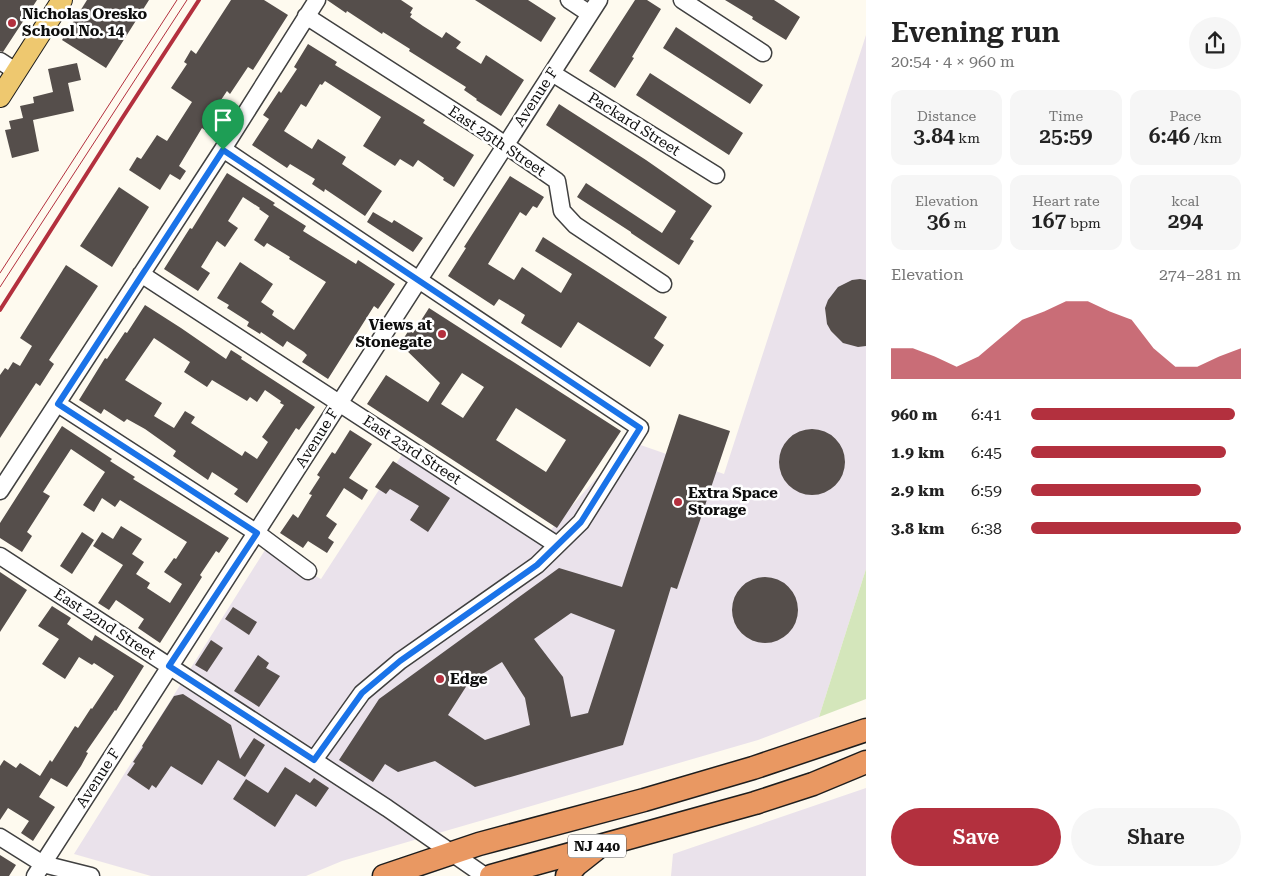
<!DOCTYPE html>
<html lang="en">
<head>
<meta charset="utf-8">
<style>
  body { margin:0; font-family:"Roboto Serif",serif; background:#f6f6f6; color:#222; height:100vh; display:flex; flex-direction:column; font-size:19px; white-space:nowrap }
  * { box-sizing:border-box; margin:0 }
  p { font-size:16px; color:#767676 }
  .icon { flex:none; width:28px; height:28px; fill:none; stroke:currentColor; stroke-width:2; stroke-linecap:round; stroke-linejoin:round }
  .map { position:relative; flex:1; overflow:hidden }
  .sheet { display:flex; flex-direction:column; background:#fff; width:400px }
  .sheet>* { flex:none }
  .pin { position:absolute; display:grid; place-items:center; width:42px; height:42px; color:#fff; margin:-51px -21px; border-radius:50% 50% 50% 0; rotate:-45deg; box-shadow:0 0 5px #0007 }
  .pin .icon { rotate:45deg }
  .round { display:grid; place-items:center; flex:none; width:52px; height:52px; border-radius:26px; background:#f6f6f6 }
  .headline { display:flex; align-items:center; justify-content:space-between; height:85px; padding:0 25px }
  h1 { font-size:28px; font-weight:600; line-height:38px }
  .figures { display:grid; grid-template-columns:repeat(3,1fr); gap:8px; height:85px; padding:5px 25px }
  .figures div { display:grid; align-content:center; border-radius:12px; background:#f6f6f6; text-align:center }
  .figures b { font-size:21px; font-weight:600 }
  .figures small { font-size:14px; font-weight:400 }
  .figures p { font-size:14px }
  .chart { height:140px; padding:10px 25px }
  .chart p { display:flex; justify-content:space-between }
  .chart svg { width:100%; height:90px; margin-top:5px; fill:#b3303e; opacity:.7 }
  .action { display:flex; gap:10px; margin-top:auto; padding:10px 25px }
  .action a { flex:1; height:58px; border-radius:30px; background:#b3303e; color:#fff; font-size:20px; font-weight:600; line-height:58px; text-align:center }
  .action a+a { background:#f6f6f6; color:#222 }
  ul { padding:0 25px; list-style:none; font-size:16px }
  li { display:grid; grid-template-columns:80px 60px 1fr; align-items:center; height:38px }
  li i { height:12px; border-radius:6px; background:#b3303e }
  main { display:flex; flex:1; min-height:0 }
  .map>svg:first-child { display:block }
  .industrial { fill:#eae2eb }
  .green { fill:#d4e6bb }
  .building { fill:#554e4b; fill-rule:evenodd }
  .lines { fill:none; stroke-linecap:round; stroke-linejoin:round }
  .minor-casing { stroke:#404040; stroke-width:19 }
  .major-casing { stroke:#1e1e1e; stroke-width:22 }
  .highway-casing { stroke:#1e1e1e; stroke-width:25 }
  .minor { stroke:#fff; stroke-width:16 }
  .major { stroke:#eec86f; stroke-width:20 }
  .highway { stroke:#e99862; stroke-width:22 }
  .tram { stroke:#b3303e; stroke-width:1 }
  .rail { stroke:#b3303e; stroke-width:4 }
  .route-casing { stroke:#fff; stroke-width:10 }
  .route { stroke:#1a73e8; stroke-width:6 }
  .poi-dot { fill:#b3303e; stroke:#fff; stroke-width:2 }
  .labels { text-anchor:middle; stroke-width:5; stroke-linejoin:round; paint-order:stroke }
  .shield { fill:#fff; stroke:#565656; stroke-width:1 }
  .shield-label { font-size:14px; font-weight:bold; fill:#0d0d0d }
  .poi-label { font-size:15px; font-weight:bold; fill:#0d0d0d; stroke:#fff; text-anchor:start }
  .street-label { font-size:15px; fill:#0d0d0d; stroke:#fff }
</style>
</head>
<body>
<main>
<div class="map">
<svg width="866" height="876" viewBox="0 0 866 876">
  <rect width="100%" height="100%" fill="#fefaef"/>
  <path class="industrial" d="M866,35V569L819,717L758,740L342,861L306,876H151L74,854L265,550L321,579L403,453L541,541L629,441L724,474Z
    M866,788V876H671L673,854Z"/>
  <path class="green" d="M866,569V699L819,717Z"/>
  <path class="building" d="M0,0H37L3,52L0,51Z
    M87,0H149L106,68L62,40Z
    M231,0H264L288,15L253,70L248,67L230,94L227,91L211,115L218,119L209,133L202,128L179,166L186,171L180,180L170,174L160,190L129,170L137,157L141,159L157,135L167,141L192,102L171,88L187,64L184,62L191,50L196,54Z
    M327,0H401L413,8L410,13L412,14L410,17L423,26L442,38L446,32L461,42L456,48L481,64L486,55L524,80L501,116L476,100L477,99L464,90L466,87L409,51L410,49L383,32L382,34L347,11L346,13Z
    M475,0H528L556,18L541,42Z
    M635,0H647L661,9L632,57L634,58L615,88L589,71Z
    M725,0H774L800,17L786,40L752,19L753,17Z
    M676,27L763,85L750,104L663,48Z
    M308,44L337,62L335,65L425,120L423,123L474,155L454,187L443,180L444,178L418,160L413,167L400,159L395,166L363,146L381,117L325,81L322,85L320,84L306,107L301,104L284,131L312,149L318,139L346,157L342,164L382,191L365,216L325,189L324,192L312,184L315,179L290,164L287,168L252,145L269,119L263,115L279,91L281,93L297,69L294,67Z
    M77,63L81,80L68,83L74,111L33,120L39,151L12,158L5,130L11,129L9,121L23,118L20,106L34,103L33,97L53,92L48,69Z
    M650,73L743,133L729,155L636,95Z
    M559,104L646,160L712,206L690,239L694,241L679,265L631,233V232L577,197L586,183L662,233L676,211L546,125Z
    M227,173L275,203L273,205L306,226L303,231L356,264L358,260L395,284L378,309L374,306L328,379L302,362L307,355L304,352L287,341L283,347L261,332L260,334L247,326L249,322L227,308L229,305L217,298L240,262L273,284L261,302L274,311L272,315L294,330L326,282L289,259L290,257L267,243L264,247L254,240L269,216L259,209L260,208L243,197L228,221L238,228L225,247L217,241L201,267L210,273L198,291L164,269L190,228L192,229Z
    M510,176L544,197L537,208L533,206L526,216L520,212L488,264L514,280L522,267L561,293L572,274L535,251L543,237L593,269L667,317L654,338L664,345L650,367L578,322L561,348L521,323L525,315L514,308L499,299L494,306L448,276L466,248L464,247Z
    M119,187L149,207L112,267L80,246Z
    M373,212L392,223L394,220L423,238L413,252L367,222Z
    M66,265L98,286L49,360L54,364L40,386L36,383L0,438V375L5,368L8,370L13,362L20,366L32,346L20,338Z
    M860,279L866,280V346L858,347L843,343L831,331L827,324L825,308L828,300L838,287L852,280Z
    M145,305L181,328L226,359L231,350L242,357L241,359L315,407L299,430L296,428L247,503L234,494L238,489L212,472L208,480L173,456L176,451L145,429L127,419L124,422L104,409L101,414L79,400L105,358L107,359L125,332L127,333ZM154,338L190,362L184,372L207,387L212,380L247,401L250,397L257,402L265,390L281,401L280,403L284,405L262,437L268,442L257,459L245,451L242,456L191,423L195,417L185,411L174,428L154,416L162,403L125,380Z
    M429,308L621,431L557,528L367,404L386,375L428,402L440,383L400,344L409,330L413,333ZM462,373L484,387L463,418L441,404ZM516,408L566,440L546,472L496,440Z
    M679,414L730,431L677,589L671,587L623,745L475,787L435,761L398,772L385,764L373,782L339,760L379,699L559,568L622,587ZM571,613L615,630L588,713L571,717L563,677L534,639ZM502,662L525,698L530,725L485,740L448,715L469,682Z
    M62,426L112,459L110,461L135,477L133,479L229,538L219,553L216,551L200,575L202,577L160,643L138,628L144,619L116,600L109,610L98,603L123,565L93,546L102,532L113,539L121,526L142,539L132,554L144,562L136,574L150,583L147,588L170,603L182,584L164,572L174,558L176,559L187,542L120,500L115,507L102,498L94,512L83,505L105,472L71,449L43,492L50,496L27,532L32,536L22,552L0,538V523Z
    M779 462a33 33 0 1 1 66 0a33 33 0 1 1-66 0Z
    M350,430L372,444L349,478L368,490L362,500L344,488L326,516L337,524L328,538L334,542L327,553L308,541L303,548L280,533L293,514L298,518L312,495L309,494L320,477L317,475L332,452L335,454Z
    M393,461L450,498L428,532L410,520L419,506L390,489L386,494L375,487Z
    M82,532L94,540L72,574L60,566Z
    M0,572L27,590L0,632Z
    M732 610a33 33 0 1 1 66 0a33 33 0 1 1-66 0Z
    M52,606L71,618L67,624L92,641L95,635L144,666L116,711L115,710L86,752L88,753L81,766L67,787L51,778L39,797L55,807L33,841L21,833L29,821L8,808L0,820V766L4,760L16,768L20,763L40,776L50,760L52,762L75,726L78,728L91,708L92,709L114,676L94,663L92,665L79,657L65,679L42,664L59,639L38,626Z
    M233,607L257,622L249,635L225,619Z
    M211,640L223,648L207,672L195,665Z
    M258,655L269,663L266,668L280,676L259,707L234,691Z
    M183,694L231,725L240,759L254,738L265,745L245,777L218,760L202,785L171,766L156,788L152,785L149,790L127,775L135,763L133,762L143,747L142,746L174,696Z
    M285,767L310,783L314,778L329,788L316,807L296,794L275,827L233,799L246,779L268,793Z
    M0,855L16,865L9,876H0Z"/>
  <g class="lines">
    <g class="minor-casing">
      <path id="minor" d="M569,0L590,14
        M682,0L763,53
        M306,16L491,135L557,181L562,211L575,225L663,284
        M0,61L17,72
        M552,73L716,175
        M223,149L640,428L581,522L537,565L400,661L362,693L314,760
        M141,274L557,545
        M58,404L257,533L308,571
        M0,491L223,149L317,0
        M0,556L387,808L485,876
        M0,837L43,864L91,876
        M35,876L599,0"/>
    </g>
    <g class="major-casing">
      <path id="major" d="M0,97L62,0"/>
    </g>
    <g class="highway-casing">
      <path id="highway" d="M384,876L479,844L644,800L753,768L866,730
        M491,876L755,803L813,784L866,762
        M567,876L576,865L595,850"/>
    </g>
    <use href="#minor" class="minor"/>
    <use href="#major" class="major"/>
    <use href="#highway" class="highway"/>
    <path class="tram" d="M0,273L177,0
      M0,287L187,0"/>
    <path class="rail" d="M0,310L121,120L199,0"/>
  </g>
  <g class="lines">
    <g class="route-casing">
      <path id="route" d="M223,150L640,428L581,522L537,565L400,661L362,693L314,760L169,666L257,533L58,404Z"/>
    </g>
    <use href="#route" class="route"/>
  </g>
  <g class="poi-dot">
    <circle cx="12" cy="23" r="5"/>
    <circle cx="442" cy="334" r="5"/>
    <circle cx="678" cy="502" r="5"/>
    <circle cx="440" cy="679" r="5"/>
  </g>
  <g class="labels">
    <rect class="shield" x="568" y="834.5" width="58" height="23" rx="4"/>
    <g class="shield-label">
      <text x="597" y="851">NJ 440</text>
    </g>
    <g class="poi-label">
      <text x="22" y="19">Nicholas Oresko<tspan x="22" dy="17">School No. 14</tspan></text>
      <text x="432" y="330" text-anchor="end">Views at<tspan x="432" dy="17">Stonegate</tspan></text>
      <text x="688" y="498">Extra Space<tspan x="688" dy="17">Storage</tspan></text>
      <text x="450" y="684">Edge</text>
    </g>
    <g class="street-label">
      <text transform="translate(536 97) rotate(-57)" y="5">Avenue F</text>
      <text transform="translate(634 124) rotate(32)" y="5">Packard Street</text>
      <text transform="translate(497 141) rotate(34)" y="5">East 25th Street</text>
      <text transform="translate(317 438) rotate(-58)" y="5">Avenue F</text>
      <text transform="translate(412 450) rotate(33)" y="5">East 23rd Street</text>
      <text transform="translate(105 624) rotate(33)" y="5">East 22nd Street</text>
      <text transform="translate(98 778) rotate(-57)" y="5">Avenue F</text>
    </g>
  </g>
</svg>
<div class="pin" style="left:223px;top:150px;background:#1e9e55"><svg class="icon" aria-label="arrive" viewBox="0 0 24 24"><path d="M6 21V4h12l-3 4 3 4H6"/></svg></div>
</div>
<section class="sheet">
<div class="headline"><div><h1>Evening run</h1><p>20:54 · 4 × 960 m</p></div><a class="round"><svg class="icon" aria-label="share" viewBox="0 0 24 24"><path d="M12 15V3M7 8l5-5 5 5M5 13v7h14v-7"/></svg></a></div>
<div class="figures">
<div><p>Distance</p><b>3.84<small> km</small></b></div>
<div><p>Time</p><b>25:59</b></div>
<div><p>Pace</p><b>6:46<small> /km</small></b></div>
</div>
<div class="figures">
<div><p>Elevation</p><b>36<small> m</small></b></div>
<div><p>Heart rate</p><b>167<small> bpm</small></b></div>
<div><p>kcal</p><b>294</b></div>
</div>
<div class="chart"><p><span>Elevation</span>274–281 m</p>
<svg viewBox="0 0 160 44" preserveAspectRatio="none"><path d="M0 44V29L10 29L20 33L30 38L40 33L50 24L60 15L70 11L80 6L90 6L100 11L110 15L120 29L130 38L140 38L150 33L160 29V44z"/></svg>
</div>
<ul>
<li><b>960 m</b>6:41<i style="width:97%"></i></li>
<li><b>1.9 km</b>6:45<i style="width:93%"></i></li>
<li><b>2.9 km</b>6:59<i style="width:81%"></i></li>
<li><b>3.8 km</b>6:38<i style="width:100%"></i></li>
</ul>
<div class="action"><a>Save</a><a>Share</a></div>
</section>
</main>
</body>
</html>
